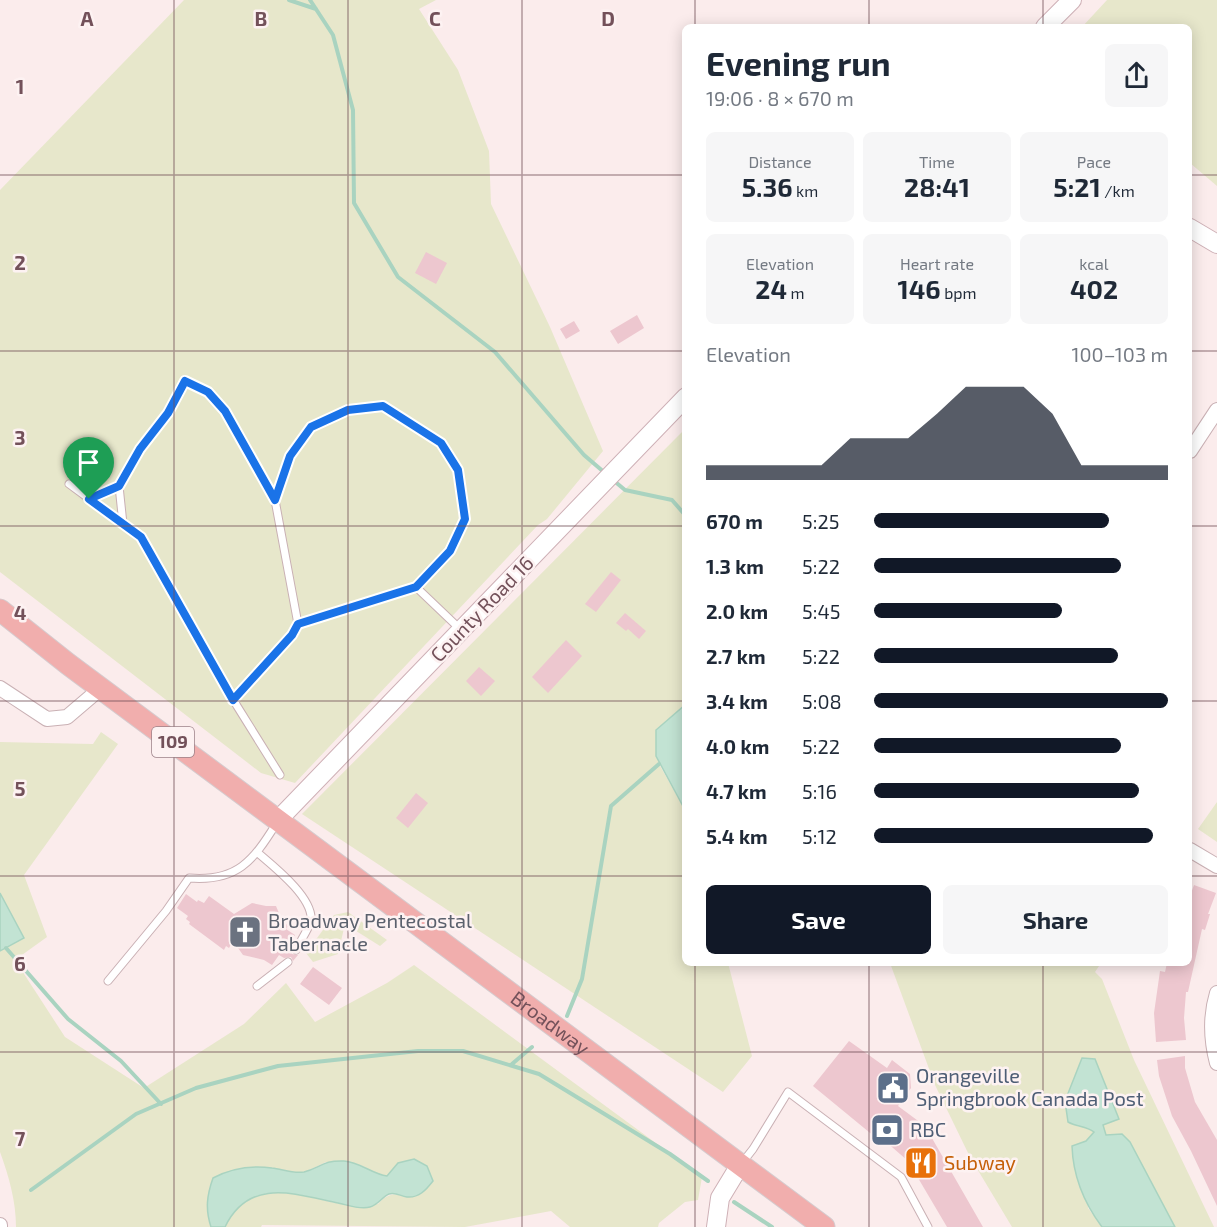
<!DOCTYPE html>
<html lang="en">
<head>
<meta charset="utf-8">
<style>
  body { margin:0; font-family:"Exo 2",sans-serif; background:#f6f6f7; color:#1f2937; height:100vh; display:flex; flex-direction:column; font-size:22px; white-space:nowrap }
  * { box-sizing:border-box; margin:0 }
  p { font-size:20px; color:#747a83 }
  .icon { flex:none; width:33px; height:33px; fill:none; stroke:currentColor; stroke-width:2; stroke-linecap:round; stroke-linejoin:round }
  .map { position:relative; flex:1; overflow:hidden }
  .side { position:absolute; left:682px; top:24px; width:510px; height:942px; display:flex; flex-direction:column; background:#fff; border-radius:9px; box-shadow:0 3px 15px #0003 }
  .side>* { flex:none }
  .pin { position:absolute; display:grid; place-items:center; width:51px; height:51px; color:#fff; margin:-62px -26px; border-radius:50% 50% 50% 0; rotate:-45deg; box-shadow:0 0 6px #0007 }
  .pin .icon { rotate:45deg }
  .round { display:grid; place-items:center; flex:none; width:63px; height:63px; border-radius:9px; background:#f6f6f7 }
  .head { display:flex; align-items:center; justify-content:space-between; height:102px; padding:0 24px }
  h1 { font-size:33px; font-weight:700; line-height:45px }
  .metrics { display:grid; grid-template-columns:repeat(3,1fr); gap:9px; height:102px; padding:6px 24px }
  .metrics div { display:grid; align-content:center; border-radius:9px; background:#f6f6f7; text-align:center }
  .metrics b { font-size:26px; font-weight:700 }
  .metrics small { font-size:16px; font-weight:400 }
  .metrics p { font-size:16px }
  .chart { height:168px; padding:12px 24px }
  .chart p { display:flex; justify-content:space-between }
  .chart svg { width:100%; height:108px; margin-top:6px; fill:#111827; opacity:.7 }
  .primary-button { display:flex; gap:12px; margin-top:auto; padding:12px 24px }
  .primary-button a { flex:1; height:69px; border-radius:9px; background:#111827; color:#fff; font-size:24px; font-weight:700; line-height:69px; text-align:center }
  .primary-button a+a { background:#f6f6f7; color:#1f2937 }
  ul { padding:0 24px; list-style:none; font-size:20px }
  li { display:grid; grid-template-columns:96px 72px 1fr; align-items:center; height:45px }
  li i { height:15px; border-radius:8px; background:#111827 }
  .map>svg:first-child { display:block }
  .green { fill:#e7e7cb }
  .water { fill:#c2e3d3; stroke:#a9d3c0; stroke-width:1.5 }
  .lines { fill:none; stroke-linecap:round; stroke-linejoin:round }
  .stream { stroke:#a9d3c0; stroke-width:4 }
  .building { fill:#edc7cf }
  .lane-casing { stroke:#c9b0b4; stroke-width:9 }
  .street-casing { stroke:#c9b0b4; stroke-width:16 }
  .secondary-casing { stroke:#ceb0b6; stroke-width:20 }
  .primary-casing { stroke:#d5cbce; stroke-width:23 }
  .lane { stroke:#fff; stroke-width:7 }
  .street { stroke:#fff; stroke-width:14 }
  .secondary { stroke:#fff; stroke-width:18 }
  .primary { stroke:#f1aead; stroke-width:21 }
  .route-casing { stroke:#fff; stroke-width:12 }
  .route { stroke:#1a73e8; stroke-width:8 }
  .grid { fill:none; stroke:#73515a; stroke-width:1.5; stroke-opacity:0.55 }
  .labels { text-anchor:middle; stroke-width:5; stroke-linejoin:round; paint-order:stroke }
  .shield { fill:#fdf2f2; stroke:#9c8188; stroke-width:1.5 }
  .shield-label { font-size:18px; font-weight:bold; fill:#73515a }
  .street-label { font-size:20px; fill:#73515a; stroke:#fdf2f2 }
  .worship-label { font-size:20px; fill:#5b616d; stroke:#fdf2f2; text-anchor:start }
  .service-label { font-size:20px; fill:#4e5e75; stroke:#fdf2f2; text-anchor:start }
  .food-label { font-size:20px; fill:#c56008; stroke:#fdf2f2; text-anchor:start }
  .grid-label { font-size:20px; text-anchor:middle; font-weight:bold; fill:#73515a; stroke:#fdf2f2; stroke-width:5; stroke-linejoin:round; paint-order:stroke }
</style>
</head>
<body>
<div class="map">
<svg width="1217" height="1227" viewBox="0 0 1217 1227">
  <rect width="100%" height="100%" fill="#fbecec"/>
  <path class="green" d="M184,0H436L419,9L458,70L489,151L491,204L550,327L603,451L547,519L538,525L295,783L261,773L0,572V190Z
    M1107,0H1217V186L1190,163V27H1082Z
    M685,429V705L656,730L659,764L685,810L686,963H728L752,1056L723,1092L302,814Z
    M101,732L118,744L24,875L47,937L15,960L65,1037L144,1088L244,1024L286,983L315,1022L387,983L414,965L702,1177L698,1200L685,1202L659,1223L658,1227H570L551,1211L465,1227L262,1225L261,1227H225C243,1189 276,1189 313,1196C319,1198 325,1201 331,1202C346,1205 362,1203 378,1204C388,1193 394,1193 409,1197L398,1163L387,1176L377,1174L363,1166L326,1162L305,1172H292L272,1168L213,1178C207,1195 205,1209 211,1227H16C16,1201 9,1177 0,1152V951L24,938L0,893V742L93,744Z
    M1217,802V842L1198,829Z
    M348,912L387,940L380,946L345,924L338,954L313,962L306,953L334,915Z
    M890,963H1101L1095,972L1102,979L1134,1060L1214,1227H1175L1130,1142L1121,1134L1106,1135L1103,1125L1119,1119L1077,1127H1088L1095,1132L1086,1141L1088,1208L1102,1227H1012L970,1157L935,1085Z"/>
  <path class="water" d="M685,705V810L656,756V730Z
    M0,893L24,938L0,951Z
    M1082,1058L1095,1059L1119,1119L1103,1125L1106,1135L1122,1134L1130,1142L1175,1227H1102C1084,1203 1073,1177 1072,1146L1086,1141L1094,1132C1086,1126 1077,1127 1068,1122L1065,1101Z
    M414,1159L427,1166L433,1181C426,1190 419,1198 407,1197C400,1196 396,1192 389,1194C382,1197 378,1205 370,1207C360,1210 348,1205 338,1203C295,1194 249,1177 225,1227H211C205,1209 207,1195 213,1178C232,1168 250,1165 272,1168C282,1169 293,1174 304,1172C320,1168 323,1160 344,1161C360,1162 372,1174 387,1176L398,1163Z"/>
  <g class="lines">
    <path class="stream" d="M289,0L316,9
      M310,0L333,35L353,110L354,203L398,277L495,352L584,455L605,473
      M613,480L625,490L672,500L686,516
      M6,948L68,1019L121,1061L161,1104
      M567,1016L582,979L611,806L659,764
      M512,1064L532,1047
      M31,1190L136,1114L196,1088L278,1066L418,1051H463L539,1074L670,1154L708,1181
      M734,1202L772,1227"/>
  </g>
  <path class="building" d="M426,252L447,263L436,284L415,273Z
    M637,315L644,328L618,344L610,331Z
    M574,321L580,331L566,339L560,329Z
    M611,572L621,580L596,612L585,604Z
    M625,613L646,631L639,639L628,629L626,631L616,623Z
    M566,640L582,656L548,693L532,677Z
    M479,667L495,681L481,696L466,681Z
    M416,793L428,803L408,828L396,818Z
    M1194,885L1216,893L1208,914H1210L1205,930L1202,929L1188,992H1186L1184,1018L1186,1040L1156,1042L1154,1013L1160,971L1165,972L1167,963H1190V896Z
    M186,894L197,902L198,900L204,903L209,896L234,914L252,903L266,906H276L281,918L288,926L286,929L295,935L288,945L291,947L292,954L298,955L293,961L291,957L284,958L279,955L272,965L264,960L243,955L233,941L229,948L226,946L224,950L189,924L190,922L186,919L188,916L177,908Z
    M313,967L342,988L329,1005L300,984Z
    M849,1041L887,1068L892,1060L910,1074L911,1088L898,1106L925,1126L983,1227H947L908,1161L877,1134L875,1137L813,1086Z
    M1185,1056V1068L1195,1102L1217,1140V1206L1191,1151L1172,1116L1159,1076L1157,1060Z"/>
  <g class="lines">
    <g class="lane-casing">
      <path id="lane" d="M69,484L141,537L237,706L280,775
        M89,499L119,486
        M275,500L290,456L311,427L348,410L383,406L441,443L458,470L465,519L450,551L416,587L298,624
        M123,524L119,486L140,449L168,413L185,382L208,392L225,411L275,500L298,624L292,635L233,700
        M416,587L460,629
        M258,853C273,866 313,897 311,920C310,927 299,943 296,950
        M108,981L166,911L189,878C237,882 253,861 276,824
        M257,986L288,962
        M742,1163L753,1149L788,1092L901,1177L928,1227"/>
    </g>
    <g class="street-casing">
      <path id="street" d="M1190,451L1217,410
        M0,688L47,719L67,717L101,688
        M1190,850L1217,866
        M1217,993C1210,1016 1211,1040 1217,1063
        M0,1225V1227"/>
    </g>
    <g class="secondary-casing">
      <path id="secondary" d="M1045,27L1072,0
        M1190,228L1217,244
        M278,820L686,397
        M716,1227L720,1198L740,1165"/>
    </g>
    <g class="primary-casing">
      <g id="primary">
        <path id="s1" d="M0,610L68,664L824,1227"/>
      </g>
    </g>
    <use href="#lane" class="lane"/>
    <use href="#street" class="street"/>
    <use href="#secondary" class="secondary"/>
    <use href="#primary" class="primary"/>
  </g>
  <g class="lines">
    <g class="route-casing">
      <path id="route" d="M185,381L208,392L225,411L275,500L290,456L311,427L348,410L383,406L441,443L458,470L465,519L450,551L416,587L298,624L292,635L233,700L141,537L89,499L119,486L140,449L168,413Z"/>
    </g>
    <use href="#route" class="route"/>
  </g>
  <path class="grid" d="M174,0V1227M348,0V1227M522,0V1227M695,0V27M869,0V27M1043,0V27M0,175H686M1190,175H1217M0,351H686M1190,351H1217M0,526H686M1190,526H1217M0,701H686M1190,701H1217M0,876H686M1190,876H1217M695,963V1227M869,963V1227M1043,963V1227M0,1052H1217"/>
  <defs>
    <g id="church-square" transform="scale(1.725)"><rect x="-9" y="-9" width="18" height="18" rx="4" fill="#6b7280" stroke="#fdf2f2"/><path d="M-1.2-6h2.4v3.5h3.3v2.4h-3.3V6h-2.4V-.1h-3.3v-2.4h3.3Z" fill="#fff"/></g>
    <g id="civic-square" transform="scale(1.725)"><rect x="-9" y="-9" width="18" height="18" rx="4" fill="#5c6f8a" stroke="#fdf2f2"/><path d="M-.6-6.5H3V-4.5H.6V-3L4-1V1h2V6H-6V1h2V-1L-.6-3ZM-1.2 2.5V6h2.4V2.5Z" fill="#fff"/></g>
    <g id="bank-square" transform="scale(1.725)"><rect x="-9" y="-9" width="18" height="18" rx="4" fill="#5c6f8a" stroke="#fdf2f2"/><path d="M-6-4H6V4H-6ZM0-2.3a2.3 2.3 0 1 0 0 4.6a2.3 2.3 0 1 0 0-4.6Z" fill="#fff"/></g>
    <g id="restaurant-square" transform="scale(1.725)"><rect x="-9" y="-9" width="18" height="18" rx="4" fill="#e8710a" stroke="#fdf2f2"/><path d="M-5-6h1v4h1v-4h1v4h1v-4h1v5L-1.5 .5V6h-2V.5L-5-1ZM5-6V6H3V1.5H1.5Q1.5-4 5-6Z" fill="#fff"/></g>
  </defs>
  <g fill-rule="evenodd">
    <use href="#church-square" x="245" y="932"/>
    <use href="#civic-square" x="893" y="1088"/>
    <use href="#bank-square" x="887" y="1130"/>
    <use href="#restaurant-square" x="921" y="1163"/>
  </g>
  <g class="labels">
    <rect class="shield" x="152" y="727" width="42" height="30" rx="4.5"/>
    <g class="shield-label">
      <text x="173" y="748">109</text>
    </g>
    <g class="street-label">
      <text transform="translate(482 609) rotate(-46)" y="7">County Road 16</text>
      <text dy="7" stroke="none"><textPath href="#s1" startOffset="688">Broadway</textPath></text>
    </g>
    <g class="worship-label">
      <text x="268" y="928">Broadway Pentecostal<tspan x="268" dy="23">Tabernacle</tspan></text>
    </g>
    <g class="service-label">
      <text x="916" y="1083">Orangeville<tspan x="916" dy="23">Springbrook Canada Post</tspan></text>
      <text x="910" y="1137">RBC</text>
    </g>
    <g class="food-label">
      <text x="944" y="1170">Subway</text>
    </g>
  </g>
  <g class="grid-label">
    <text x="87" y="26">A</text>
    <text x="261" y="26">B</text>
    <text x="435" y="26">C</text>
    <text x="608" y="26">D</text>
    <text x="20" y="94">1</text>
    <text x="20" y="270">2</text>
    <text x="20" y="445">3</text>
    <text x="20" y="620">4</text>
    <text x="20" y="796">5</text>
    <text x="20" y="971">6</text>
    <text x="20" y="1146">7</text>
  </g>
</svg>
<div class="pin" style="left:89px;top:499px;background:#1e9e55"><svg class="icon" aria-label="arrive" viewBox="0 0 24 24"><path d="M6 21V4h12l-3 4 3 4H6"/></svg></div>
<section class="side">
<div class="head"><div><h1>Evening run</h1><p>19:06 · 8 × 670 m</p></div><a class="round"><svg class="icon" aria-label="share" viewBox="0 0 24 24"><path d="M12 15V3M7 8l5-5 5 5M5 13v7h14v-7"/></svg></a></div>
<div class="metrics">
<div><p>Distance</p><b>5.36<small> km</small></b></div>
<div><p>Time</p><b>28:41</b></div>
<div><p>Pace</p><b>5:21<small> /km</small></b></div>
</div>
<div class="metrics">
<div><p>Elevation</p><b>24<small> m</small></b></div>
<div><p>Heart rate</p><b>146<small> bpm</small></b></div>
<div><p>kcal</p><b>402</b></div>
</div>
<div class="chart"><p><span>Elevation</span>100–103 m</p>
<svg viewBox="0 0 160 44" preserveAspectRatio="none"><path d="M0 44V38L10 38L20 38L30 38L40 38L50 27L60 27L70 27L80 17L90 6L100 6L110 6L120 17L130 38L140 38L150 38L160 38V44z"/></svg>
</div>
<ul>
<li><b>670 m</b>5:25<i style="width:80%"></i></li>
<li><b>1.3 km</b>5:22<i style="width:84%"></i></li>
<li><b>2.0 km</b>5:45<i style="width:64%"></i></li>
<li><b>2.7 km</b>5:22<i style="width:83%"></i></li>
<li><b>3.4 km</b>5:08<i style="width:100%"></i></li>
<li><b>4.0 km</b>5:22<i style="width:84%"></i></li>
<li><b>4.7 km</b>5:16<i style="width:90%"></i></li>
<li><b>5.4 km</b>5:12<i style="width:95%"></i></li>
</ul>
<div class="primary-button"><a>Save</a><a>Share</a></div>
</section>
</div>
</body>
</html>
